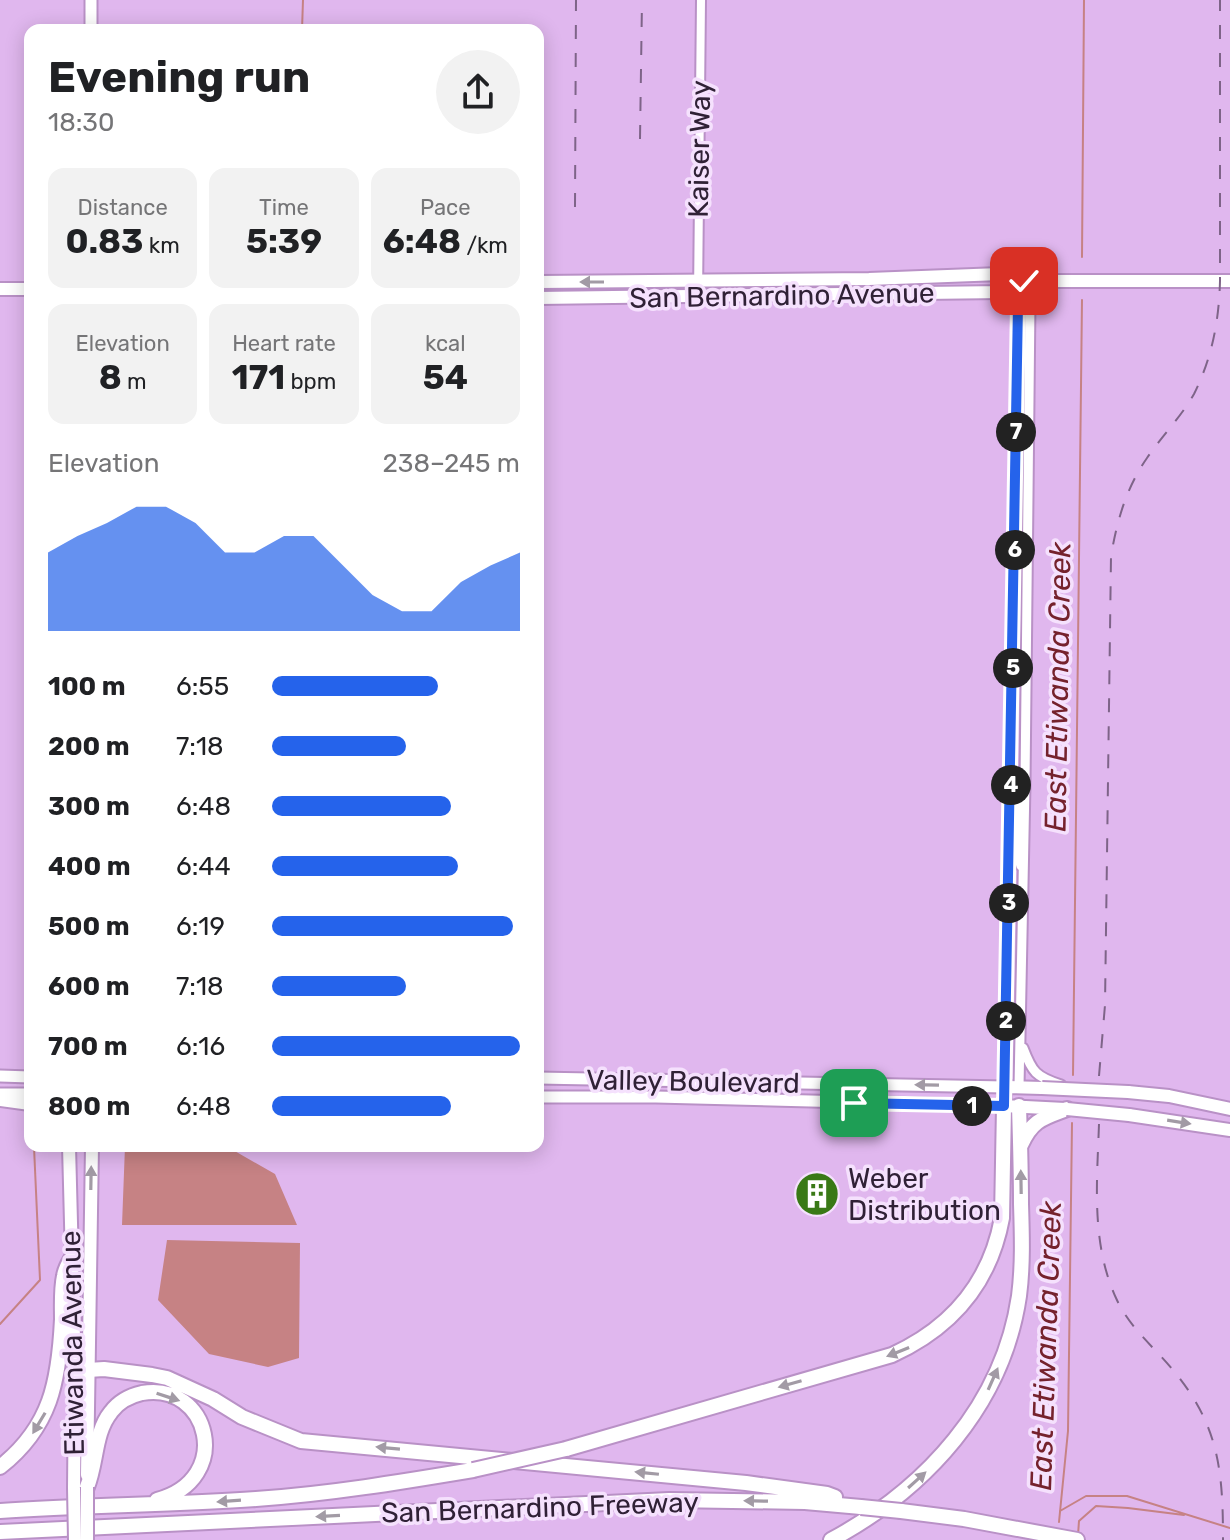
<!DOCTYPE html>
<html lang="en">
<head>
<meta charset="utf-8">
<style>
  body { margin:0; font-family:Rubik,sans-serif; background:#f2f2f2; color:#202124; height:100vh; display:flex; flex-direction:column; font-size:30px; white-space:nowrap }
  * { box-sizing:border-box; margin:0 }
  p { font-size:26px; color:#757577 }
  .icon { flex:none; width:44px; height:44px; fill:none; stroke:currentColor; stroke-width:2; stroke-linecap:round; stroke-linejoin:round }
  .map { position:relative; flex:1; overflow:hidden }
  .drawer { position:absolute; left:24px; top:24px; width:520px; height:1128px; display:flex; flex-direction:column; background:#fff; border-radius:16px; box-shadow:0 4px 20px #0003 }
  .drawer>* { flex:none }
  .pin { position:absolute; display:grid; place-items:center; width:68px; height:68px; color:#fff; margin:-34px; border-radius:16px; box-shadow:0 4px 12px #0006 }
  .km { position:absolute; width:40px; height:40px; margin:-20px; border-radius:50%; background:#222; color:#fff; font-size:22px; line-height:40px; text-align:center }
  .round { display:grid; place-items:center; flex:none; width:84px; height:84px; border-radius:42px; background:#f2f2f2 }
  .overview { display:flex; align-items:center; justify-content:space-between; height:136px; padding:0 24px }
  h1 { font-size:44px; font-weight:700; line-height:60px }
  .metrics { display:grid; grid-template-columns:repeat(3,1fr); gap:12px; height:136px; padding:8px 24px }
  .metrics div { display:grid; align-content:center; border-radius:16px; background:#f2f2f2; text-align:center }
  .metrics b { font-size:34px; font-weight:700 }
  .metrics small { font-size:22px; font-weight:400 }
  .metrics p { font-size:22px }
  .chart { height:224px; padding:16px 24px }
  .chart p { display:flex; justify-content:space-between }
  .chart svg { width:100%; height:144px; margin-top:8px; fill:#2563eb; opacity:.7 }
  ul { padding:0 24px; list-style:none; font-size:26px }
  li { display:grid; grid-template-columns:128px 96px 1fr; align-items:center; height:60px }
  li i { height:20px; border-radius:10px; background:#2563eb }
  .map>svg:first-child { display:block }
  .water { fill:#c68284 }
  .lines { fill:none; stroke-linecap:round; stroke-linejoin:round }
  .stream { stroke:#c68284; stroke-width:2 }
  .minor-casing { stroke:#b991c6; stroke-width:12 }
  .tertiary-casing { stroke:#b991c6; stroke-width:13 }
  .secondary-casing { stroke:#b991c6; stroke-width:15 }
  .primary-casing { stroke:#b991c6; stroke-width:16 }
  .motorway-casing { stroke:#b991c6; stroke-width:18 }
  .minor { stroke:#fff; stroke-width:8 }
  .tertiary { stroke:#fff; stroke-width:9 }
  .secondary { stroke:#fff; stroke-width:11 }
  .primary { stroke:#fff; stroke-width:12 }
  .motorway { stroke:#fff; stroke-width:14 }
  .rail { stroke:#7e6488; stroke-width:2; stroke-dasharray:14 14; stroke-linecap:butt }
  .primary-bridge-casing { stroke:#b991c6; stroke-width:16; stroke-linecap:butt }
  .motorway-bridge-casing { stroke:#b991c6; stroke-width:18; stroke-linecap:butt }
  .primary-bridge { stroke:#fff; stroke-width:12 }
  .motorway-bridge { stroke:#fff; stroke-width:14 }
  .oneway { fill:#a29ba5 }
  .route-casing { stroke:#fff; stroke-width:16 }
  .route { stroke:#2563eb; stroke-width:10 }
  .labels { text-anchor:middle; stroke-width:7; stroke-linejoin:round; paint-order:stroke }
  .street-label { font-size:28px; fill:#302136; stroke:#f5e1fd }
  .poi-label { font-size:28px; fill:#302136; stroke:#f5e1fd; text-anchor:start }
  .water-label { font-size:30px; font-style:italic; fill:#75222d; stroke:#f5e1fd }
</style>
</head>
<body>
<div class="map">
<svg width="1230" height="1540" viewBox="0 0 1230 1540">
  <rect width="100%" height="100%" fill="#e0b7ee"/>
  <path class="water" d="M125,1146H226L275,1174L297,1225H122Z
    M167,1240L300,1243L299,1358L268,1367L209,1354L158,1300Z"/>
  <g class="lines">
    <path class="stream" d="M302,30L303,0
      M1082,257L1084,0
      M1073,1075L1082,300
      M0,1324L40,1280L34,1147
      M1060,1511L1086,1496H1127L1230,1528
      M1059,1522L1068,1431L1072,1123
      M1078,1535L1079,1521L1096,1506L1128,1508L1184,1515"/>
    <g class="minor-casing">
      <path id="minor" d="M698,297L701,0"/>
    </g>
    <g class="tertiary-casing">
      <path id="tertiary" d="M1011,793L1017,798L1018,802L1017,853L1021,866
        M1023,1048C1032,1072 1036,1077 1061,1085
        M1005,1087L1018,304L1024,283
        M1019,1087L1025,784L1030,302L1024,281"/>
    </g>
    <g class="secondary-casing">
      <path id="secondary" d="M91,30V0
        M0,1076L30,1077
        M538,1078L1005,1087
        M0,1094H30
        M538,1097H656L1004,1106"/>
    </g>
    <g class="primary-casing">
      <path id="primary" d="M538,282L869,279L1000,274L1024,281H1230
        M0,289H30
        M538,298L1003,292L1024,281
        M1042,1088L1005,1087L1004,1106L1065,1109
        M1128,1092L1169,1096L1230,1109
        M0,1100L30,1104
        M1129,1115L1230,1130
        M69,1146L75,1376L74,1488
        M87,1475L92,1146"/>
    </g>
    <g class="motorway-casing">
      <path id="motorway" d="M1021,1145C1032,1120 1043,1118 1067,1109
        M75,1376L88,1370L104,1369L152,1375L167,1378L213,1399L242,1417L301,1441L746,1483L827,1494L835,1497
        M566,1449L892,1355C951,1328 990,1283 1002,1218L1004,1106
        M0,1467C51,1427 59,1381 62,1319C62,1306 61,1290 64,1276C65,1270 68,1264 71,1259
        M87,1487C97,1463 94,1433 111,1412C119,1401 129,1396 142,1393C209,1381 235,1479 157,1500
        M0,1511C85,1505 170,1505 256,1499C329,1494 401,1482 473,1470
        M901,1511L964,1519L1077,1540
        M0,1532L669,1500L805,1502L861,1507
        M831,1540C926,1489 1003,1405 1019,1296C1023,1265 1022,1235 1021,1204C1021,1171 1020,1139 1019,1106"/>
    </g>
    <use href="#minor" class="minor"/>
    <use href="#tertiary" class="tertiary"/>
    <use href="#secondary" class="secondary"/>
    <use href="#primary" class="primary"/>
    <use href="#motorway" class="motorway"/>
    <path class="rail" d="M640,139L642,0
      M575,207L576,0
      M1099,1076L1105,1005L1111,556C1117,521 1126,488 1147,458C1162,436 1181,417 1194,394C1212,358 1219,321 1220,281V0
      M1099,1124C1097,1183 1091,1243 1116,1298C1129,1327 1153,1346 1173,1370C1219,1425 1223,1471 1223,1540"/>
    <g class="primary-bridge-casing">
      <path id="primary-bridge" d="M1042,1088L1128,1092
        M1067,1109L1129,1115
        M87,1487V1540
        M74,1488L75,1540"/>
    </g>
    <g class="motorway-bridge-casing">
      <path id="motorway-bridge" d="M473,1470L566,1449
        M861,1507L901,1511"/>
    </g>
    <use href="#primary-bridge" class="primary-bridge"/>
    <use href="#motorway-bridge" class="motorway-bridge"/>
  </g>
  <defs><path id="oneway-solid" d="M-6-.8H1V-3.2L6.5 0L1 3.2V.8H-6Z" transform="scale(2)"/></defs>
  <g class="oneway">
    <use href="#oneway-solid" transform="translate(592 282) rotate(180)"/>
    <use href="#oneway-solid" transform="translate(927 1085) rotate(-179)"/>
    <use href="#oneway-solid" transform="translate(1179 1122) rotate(9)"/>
    <use href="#oneway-solid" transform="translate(91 1178) rotate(-89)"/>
    <use href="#oneway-solid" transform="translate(1021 1182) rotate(-91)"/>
    <use href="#oneway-solid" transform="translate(898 1352) rotate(158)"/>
    <use href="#oneway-solid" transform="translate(993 1379) rotate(-66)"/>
    <use href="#oneway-solid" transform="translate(790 1384) rotate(164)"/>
    <use href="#oneway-solid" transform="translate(168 1397) rotate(18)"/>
    <use href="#oneway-solid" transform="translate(39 1423) rotate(121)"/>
    <use href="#oneway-solid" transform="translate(388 1448) rotate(-175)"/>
    <use href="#oneway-solid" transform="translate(647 1473) rotate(-174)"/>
    <use href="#oneway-solid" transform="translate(917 1480) rotate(-42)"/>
    <use href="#oneway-solid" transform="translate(229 1501) rotate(176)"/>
    <use href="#oneway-solid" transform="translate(756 1501) rotate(-179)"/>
    <use href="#oneway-solid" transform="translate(328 1516) rotate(177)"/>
  </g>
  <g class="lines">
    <g class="route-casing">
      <path id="route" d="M854,1103L1004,1106L1018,304L1024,281"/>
    </g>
    <use href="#route" class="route"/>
  </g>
  <defs>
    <g id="building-disc" transform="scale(2.3)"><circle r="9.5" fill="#397916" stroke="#f5e1fd"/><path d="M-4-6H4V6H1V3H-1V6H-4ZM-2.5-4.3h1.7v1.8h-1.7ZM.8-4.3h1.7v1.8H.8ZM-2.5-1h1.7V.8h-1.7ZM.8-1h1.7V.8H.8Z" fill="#fff"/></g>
  </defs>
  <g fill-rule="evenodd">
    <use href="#building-disc" x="817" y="1194"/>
  </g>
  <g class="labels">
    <g class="street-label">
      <text transform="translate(699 149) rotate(-89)" y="10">Kaiser Way</text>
      <text transform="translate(782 295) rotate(-1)" y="10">San Bernardino Avenue</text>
      <text transform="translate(693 1081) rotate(1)" y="10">Valley Boulevard</text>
      <text transform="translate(72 1343) rotate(-91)" y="10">Etiwanda Avenue</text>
      <text transform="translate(540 1507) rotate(-2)" y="10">San Bernardino Freeway</text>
    </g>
    <g class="poi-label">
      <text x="848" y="1188">Weber<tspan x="848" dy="32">Distribution</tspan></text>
    </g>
    <g class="water-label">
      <text transform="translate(1058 687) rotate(-89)" y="10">East Etiwanda Creek</text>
      <text transform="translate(1046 1346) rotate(-88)" y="10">East Etiwanda Creek</text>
    </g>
  </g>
</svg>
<div class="pin" style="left:854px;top:1103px;background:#1e9e55"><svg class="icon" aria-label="arrive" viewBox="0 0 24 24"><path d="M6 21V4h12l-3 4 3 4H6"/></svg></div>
<div class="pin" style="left:1024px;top:281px;background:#d93025"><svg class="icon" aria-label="check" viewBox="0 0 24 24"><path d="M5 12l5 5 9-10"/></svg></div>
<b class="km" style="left:972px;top:1106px">1</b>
<b class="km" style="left:1006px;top:1021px">2</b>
<b class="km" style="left:1009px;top:903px">3</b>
<b class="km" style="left:1011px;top:785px">4</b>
<b class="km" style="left:1013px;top:668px">5</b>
<b class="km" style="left:1015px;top:550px">6</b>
<b class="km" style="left:1016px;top:432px">7</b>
<section class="drawer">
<div class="overview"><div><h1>Evening run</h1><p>18:30</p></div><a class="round"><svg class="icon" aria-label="share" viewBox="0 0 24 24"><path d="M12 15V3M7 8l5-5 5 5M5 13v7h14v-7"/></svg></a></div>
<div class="metrics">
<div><p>Distance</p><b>0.83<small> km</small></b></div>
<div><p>Time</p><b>5:39</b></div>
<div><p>Pace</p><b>6:48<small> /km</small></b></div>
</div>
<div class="metrics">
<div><p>Elevation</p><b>8<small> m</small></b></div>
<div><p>Heart rate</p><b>171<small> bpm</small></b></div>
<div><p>kcal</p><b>54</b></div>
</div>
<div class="chart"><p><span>Elevation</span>238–245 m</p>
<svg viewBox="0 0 160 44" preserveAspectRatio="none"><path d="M0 44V20L10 15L20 11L30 6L40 6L50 11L60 20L70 20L80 15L90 15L100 24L110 33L120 38L130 38L140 29L150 24L160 20V44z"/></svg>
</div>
<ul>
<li><b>100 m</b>6:55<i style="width:67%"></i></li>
<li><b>200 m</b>7:18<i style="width:54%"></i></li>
<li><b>300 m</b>6:48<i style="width:72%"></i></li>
<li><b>400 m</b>6:44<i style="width:75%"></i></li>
<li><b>500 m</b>6:19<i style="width:97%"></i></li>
<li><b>600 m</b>7:18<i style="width:54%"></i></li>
<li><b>700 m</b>6:16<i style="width:100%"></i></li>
<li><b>800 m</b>6:48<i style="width:72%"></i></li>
</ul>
</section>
</div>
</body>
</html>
